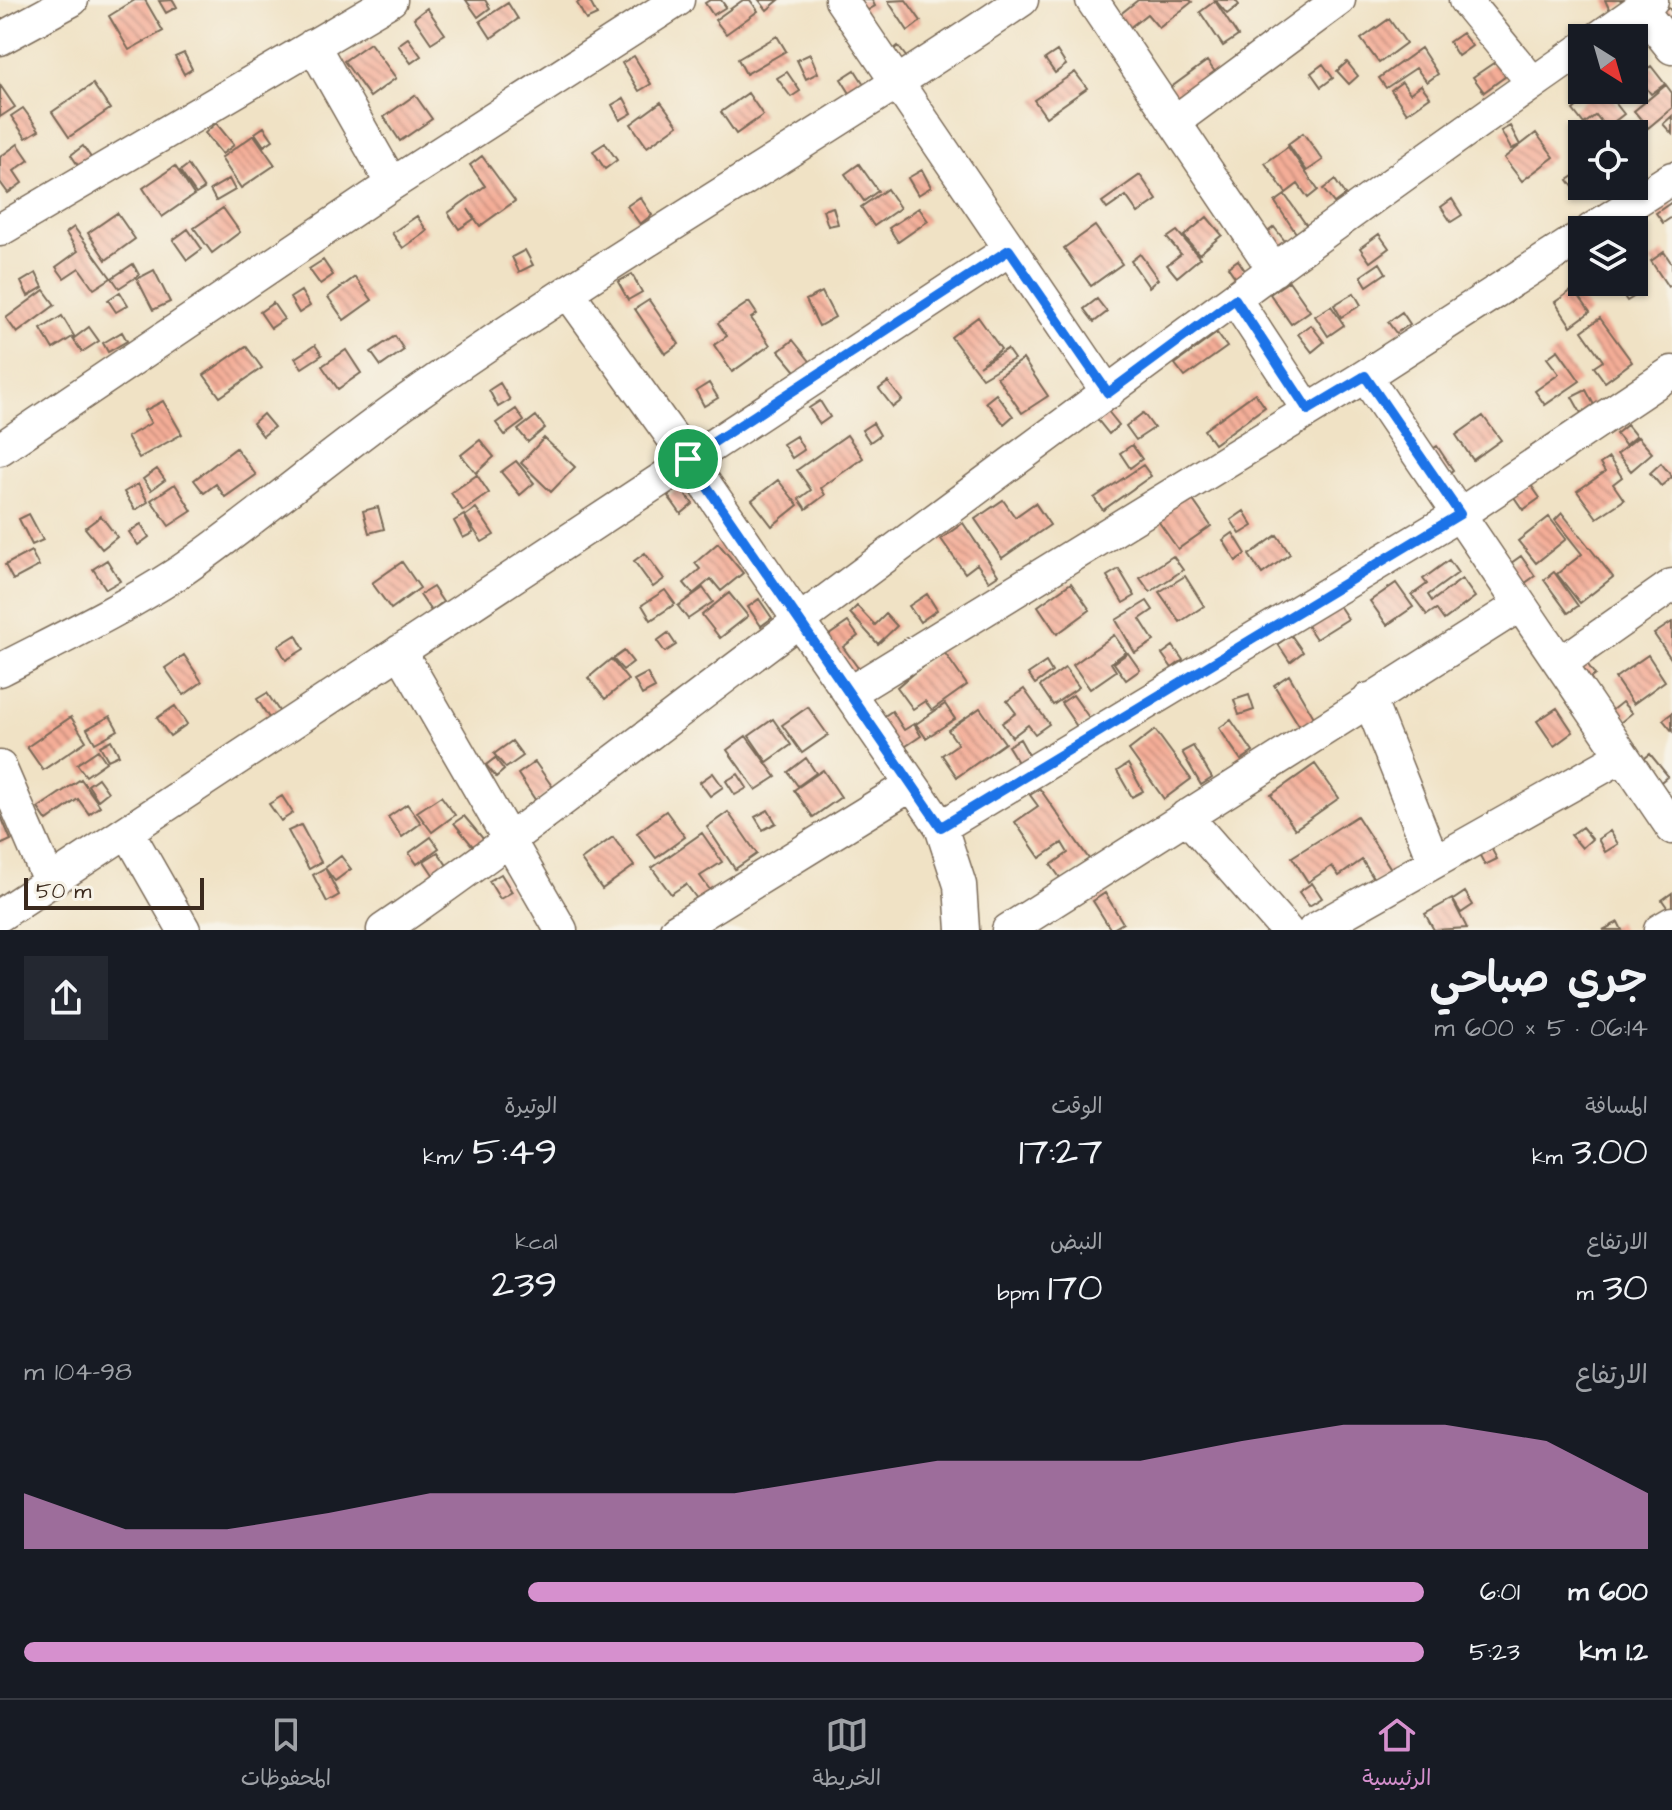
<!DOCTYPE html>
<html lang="ar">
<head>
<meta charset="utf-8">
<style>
  body { margin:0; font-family:"Architects Daughter","Playpen Sans Arabic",sans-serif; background:#242831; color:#f1f3f6; direction:rtl; height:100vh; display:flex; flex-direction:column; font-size:30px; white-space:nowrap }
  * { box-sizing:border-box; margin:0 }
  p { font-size:26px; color:#9ea1a6 }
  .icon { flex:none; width:44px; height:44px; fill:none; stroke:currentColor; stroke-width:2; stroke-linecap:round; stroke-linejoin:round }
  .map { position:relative; height:930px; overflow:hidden; direction:ltr }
  .side { display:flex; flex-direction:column; background:#171b24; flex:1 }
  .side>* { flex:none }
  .needle { width:52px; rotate:143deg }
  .controls { position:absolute; left:1568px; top:24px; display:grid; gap:16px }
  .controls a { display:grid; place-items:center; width:80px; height:80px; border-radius:0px; background:#171b24; box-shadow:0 2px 6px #0004; font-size:40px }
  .scale { position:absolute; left:24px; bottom:20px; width:180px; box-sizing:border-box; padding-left:8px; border:4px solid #3b2a1e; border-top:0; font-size:22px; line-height:28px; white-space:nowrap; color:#3b2a1e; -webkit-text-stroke:6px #f7f3e8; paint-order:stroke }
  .pin { position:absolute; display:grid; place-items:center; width:68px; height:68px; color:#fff; margin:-34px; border:4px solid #fff; border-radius:50%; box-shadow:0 2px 8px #0007 }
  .round { display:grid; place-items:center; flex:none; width:84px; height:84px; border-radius:0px; background:#242831 }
  .headline { display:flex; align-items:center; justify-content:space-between; height:136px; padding:0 24px }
  h1 { font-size:44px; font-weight:600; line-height:60px }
  .metrics { display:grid; grid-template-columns:repeat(3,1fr); gap:12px; height:136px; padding:8px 24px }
  .metrics div { display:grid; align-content:center }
  .metrics b { font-size:40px; font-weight:600 }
  .metrics small { font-size:22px; font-weight:400 }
  .metrics p { font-size:22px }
  .chart { height:224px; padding:16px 24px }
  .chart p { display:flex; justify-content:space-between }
  .chart svg { width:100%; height:144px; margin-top:8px; fill:#d690ce; opacity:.7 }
  ul { padding:0 24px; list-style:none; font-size:26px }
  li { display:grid; grid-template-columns:128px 96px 1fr; align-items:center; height:60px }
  li i { height:20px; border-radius:10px; background:#d690ce }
  .tabs { display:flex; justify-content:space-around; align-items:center; height:112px; border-top:2px solid #363941; background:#171b24; font-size:22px; color:#9ea1a6 }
  .tabs a { display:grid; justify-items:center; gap:4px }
  .tabs .selected { color:#d690ce }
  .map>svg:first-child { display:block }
  .building { fill:url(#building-back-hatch) }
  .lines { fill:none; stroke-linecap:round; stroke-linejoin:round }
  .minor-casing { stroke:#7a6a58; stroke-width:35 }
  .minor { stroke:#fff; stroke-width:32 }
  .route-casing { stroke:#fff; stroke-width:16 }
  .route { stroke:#1a73e8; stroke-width:10 }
</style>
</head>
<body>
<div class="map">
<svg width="1672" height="930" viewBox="0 0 1672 930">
  <defs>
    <pattern id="building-back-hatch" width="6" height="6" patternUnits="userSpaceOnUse" patternTransform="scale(2)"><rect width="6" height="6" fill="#f4ad97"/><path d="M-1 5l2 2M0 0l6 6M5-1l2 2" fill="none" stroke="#c78d7b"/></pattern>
  </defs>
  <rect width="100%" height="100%" fill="#f7f3e8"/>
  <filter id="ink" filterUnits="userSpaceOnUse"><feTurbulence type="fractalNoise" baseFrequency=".0125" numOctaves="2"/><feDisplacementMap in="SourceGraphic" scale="16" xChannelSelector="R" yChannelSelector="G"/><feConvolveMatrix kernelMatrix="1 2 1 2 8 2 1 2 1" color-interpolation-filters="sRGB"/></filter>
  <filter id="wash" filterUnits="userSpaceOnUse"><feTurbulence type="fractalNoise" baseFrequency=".006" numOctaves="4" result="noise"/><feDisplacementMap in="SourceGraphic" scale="32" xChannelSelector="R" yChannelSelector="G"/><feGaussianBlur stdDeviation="1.8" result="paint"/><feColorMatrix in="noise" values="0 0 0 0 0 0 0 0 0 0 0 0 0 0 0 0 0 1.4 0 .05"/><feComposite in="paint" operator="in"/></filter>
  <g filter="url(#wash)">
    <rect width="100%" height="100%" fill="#f0e2c5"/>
    <g id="blocks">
      <path class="building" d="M135,0H145L163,31L129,50L109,16Z
        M173,0L177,7L166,13L159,1Z
        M466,0H485L490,8L478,17Z
        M582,0H589L597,15L586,20L577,3Z
        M710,0H721L726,7L713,15L705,3Z
        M743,0H750L758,11L726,34L715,20Z
        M759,0H779L767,10Z
        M853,0H872L875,6L861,14Z
        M906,0L921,21L908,31L888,1Z
        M1138,0H1190L1192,2L1159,28L1147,14L1123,33L1113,20Z
        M1215,0H1235L1239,5L1227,14Z
        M1605,0H1623L1625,4L1610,11Z
        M1215,1L1238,36L1223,46L1200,12Z
        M508,3L518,19L491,38L480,21Z
        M1668,7L1672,12V23L1659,14Z
        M427,8L445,34L431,43L414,18Z
        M1389,19L1406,43L1379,63L1361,39Z
        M1462,33L1472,46L1458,56L1449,42Z
        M777,36L786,51L746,74L738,59Z
        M408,38L421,56L411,63L398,45Z
        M370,43L396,78L370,97L344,61Z
        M898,46L907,58L897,67L887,55Z
        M1421,48L1438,74L1427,82L1416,68L1386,88L1379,78Z
        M1057,51L1066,65L1055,73L1045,59Z
        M184,53L192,69L184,74L175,57Z
        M810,54L818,73L806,79L797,60Z
        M634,56L651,84L639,91L622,63Z
        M1207,61L1221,80L1170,116L1166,91Z
        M1347,62L1358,76L1349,84L1337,71Z
        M1495,62L1506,76L1484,92L1473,77Z
        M1323,64L1333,78L1321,87L1311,73Z
        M1651,66L1665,84L1651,94L1637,76Z
        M855,70L867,89L853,98L841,79Z
        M787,72L800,91L791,97L777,78Z
        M1075,72L1087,88L1046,117L1034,100Z
        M1402,82L1410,93L1421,85L1430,97L1407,113L1391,90Z
        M93,84L110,109L69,137L52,112Z
        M0,85L15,107L0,117Z
        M1666,85L1672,93V108L1648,128L1634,111Z
        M1596,90H1605L1624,114L1606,128L1596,115L1584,124L1573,110Z
        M748,93L763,115L736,134L721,112Z
        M415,95L432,119L400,141L384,117Z
        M624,98L632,113L620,120L612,105Z
        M661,102L678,125L647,147L631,124Z
        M23,108L39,130L26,138L11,116Z
        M1672,116V134L1663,124Z
        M216,123L234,145L222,154L205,133Z
        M1510,126L1520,145L1511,149L1501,131Z
        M264,127L273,140L264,146L255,133Z
        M1303,133L1323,160L1307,171L1288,144Z
        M1536,133L1554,157L1522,181L1504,158Z
        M254,135L275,165L241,188L221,158Z
        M605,143L617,160L605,169L593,151Z
        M18,144L29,160L14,171L22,183L8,193L0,182V157Z
        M83,146L96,165L83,173L71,155Z
        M1288,147L1318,190L1308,198L1298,184L1286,193L1265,163Z
        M482,156L515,201L480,226L468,209L474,219L459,229L448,213L485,186L470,165Z
        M859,164L878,191L864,201L845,174Z
        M188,165L204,189L196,194L180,171Z
        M175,166L194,195L162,217L143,188Z
        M922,170L931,187L918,195L908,178Z
        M1582,171V186H1594L1580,196L1568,180Z
        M1140,175L1157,200L1138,213L1126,196L1107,209L1102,202Z
        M229,179L235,190L216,201L210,190Z
        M1335,180L1345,195L1334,203L1323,189Z
        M887,189L900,208L874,226L861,207Z
        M1285,195L1307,226L1296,233L1275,202Z
        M640,197L652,215L640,224L627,206Z
        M1452,199L1462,215L1451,222L1441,207Z
        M1672,202V217L1663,223L1656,213Z
        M833,207L838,224L828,226L823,210Z
        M223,208L240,232L212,253L194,228Z
        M919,208L928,221L898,242L889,228Z
        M117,213L135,239L106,260L88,233Z
        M417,216L427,231L403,248L392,233Z
        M1207,217L1222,235L1199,254L1184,236Z
        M1095,226L1122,264L1091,286L1064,248Z
        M74,227L111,278L94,289L79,268L64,278L56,267L78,251L66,233Z
        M1274,227L1288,245L1268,261L1254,243Z
        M188,229L202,249L187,260L173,240Z
        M1177,231L1200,258L1177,277L1167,265L1181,254L1167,238Z
        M1379,234L1389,248L1370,262L1360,248Z
        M525,250L533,265L519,272L512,257Z
        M1664,252L1672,264V285L1668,287L1651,261Z
        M1140,254L1158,279L1149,287L1131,261Z
        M323,260L333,275L320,284L309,269Z
        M1238,260L1246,272L1237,280L1228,267Z
        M1380,263L1386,273L1367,286L1361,276Z
        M133,264L139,275L119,288L112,278Z
        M154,270L170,302L153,310L137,279Z
        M36,273L43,287L28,296L21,282Z
        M632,274L642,292L628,300L618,282Z
        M355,277L372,300L344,320L328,297Z
        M1289,281L1310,311L1291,324L1270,294Z
        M1623,282H1632L1640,293L1627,301L1617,286Z
        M1574,289L1590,312L1571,326L1555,302Z
        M44,290L55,305L17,333L6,318Z
        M301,291L310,306L299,313L290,298Z
        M120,292L128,305L116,312L108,300Z
        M822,292L835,317L819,326L806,300Z
        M1354,293L1361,305L1341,317L1334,305Z
        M1097,299L1107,312L1094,322L1084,309Z
        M649,300L679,344L665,354L635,309Z
        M749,302L757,314L751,318L770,345L732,372L714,345L727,336L718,323Z
        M273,303L284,319L271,328L260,312Z
        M1331,306L1344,325L1328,336L1315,316Z
        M1402,312L1410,324L1396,333L1388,322Z
        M62,316L74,336L53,349L41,329Z
        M978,317L1001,349L979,366L1007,349L1014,359L982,378L951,337Z
        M1600,318L1632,362L1605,382L1594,367L1603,361L1582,331Z
        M1311,325L1324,342L1312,352L1298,334Z
        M89,327L99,341L82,352L73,339Z
        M122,332L127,341L108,352L103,343Z
        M1217,333L1227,347L1185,377L1175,364Z
        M395,336L404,350L381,366L371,352Z
        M793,340L813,365L800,376L779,351Z
        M315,345L322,355L302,368L295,358Z
        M246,346L262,368L220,397L204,375Z
        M346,350L361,373L338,389L322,366Z
        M1558,350L1580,381L1545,405L1535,391L1559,374L1547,358Z
        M1023,359L1048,396L1022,413L997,377Z
        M888,382L902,400L893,407L879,389Z
        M500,383L510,400L498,407L489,390Z
        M709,383L718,398L704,406L696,391Z
        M1586,390L1594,405L1581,413L1572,397Z
        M1255,393L1265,407L1214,444L1204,430Z
        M996,394L1013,416L1004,424L986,402Z
        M163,401L182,434L139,458L127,437L151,423L144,411Z
        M820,401L830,417L820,424L809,408Z
        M516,409L524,421L505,435L496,423Z
        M1107,410L1119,425L1109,434L1097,419Z
        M1143,413L1154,428L1136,440L1126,426Z
        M263,414L274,427L263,436L253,423Z
        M536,416L545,428L528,442L518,430Z
        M1483,416L1501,440L1473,460L1456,435Z
        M873,423L880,435L870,442L862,430Z
        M1627,425L1636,436L1625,445L1616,434Z
        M847,435L863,458L821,488L825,495L806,509L799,499L811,490L797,470Z
        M796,436L804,450L792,458L783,444Z
        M1638,437L1652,453L1631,471L1617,454Z
        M544,438L575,467L551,492L521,463Z
        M480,440L494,457L476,473L461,455Z
        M1132,445L1142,459L1130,468L1120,453Z
        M1437,446L1453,470L1440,480L1423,455Z
        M236,448L256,475L225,497L216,484L204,493L194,480Z
        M1609,458L1622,477L1613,484L1624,500L1597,518L1577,491L1605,472L1600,464Z
        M516,461L534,483L520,495L501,472Z
        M1661,463L1672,477L1661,486L1650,473Z
        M1143,465L1151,476L1103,510L1094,498Z
        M157,469L165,480L151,490L143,479Z
        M477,475L489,493L463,511L451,493Z
        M778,480L798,505L772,526L752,500Z
        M138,484L148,502L135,510L124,492Z
        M175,484L192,511L169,526L151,500Z
        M1531,485L1540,498L1523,510L1514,497Z
        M680,487L693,504L681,514L668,496Z
        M1185,489L1211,526L1178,549L1151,511Z
        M1003,500L1015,517L1035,503L1050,525L1002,558L975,519Z
        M378,507L384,529L369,533L363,511Z
        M476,508L494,535L482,542L465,516Z
        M1244,511L1253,526L1240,534L1231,520Z
        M1562,513L1613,577L1580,603L1557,574L1582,554L1555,520Z
        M29,514L43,540L32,545L19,519Z
        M464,515L473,533L463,538L454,521Z
        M101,516L117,537L102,549L85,528Z
        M1549,517L1566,539L1536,563L1518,541Z
        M963,523L998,575L989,581L977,564L965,573L941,539Z
        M141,524L149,537L138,545L129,532Z
        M1233,533L1246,554L1236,561L1223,540Z
        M1277,535L1290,554L1262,574L1249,555Z
        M718,543L743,573L721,591L711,579L693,594L684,583L700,569L695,563Z
        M31,551L39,566L13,580L5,565Z
        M645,553L664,579L653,587L634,561Z
        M1173,556L1183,570L1150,592L1140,578Z
        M1521,556L1535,576L1514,591L1500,571Z
        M107,560L120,581L106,589L93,569Z
        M1449,560L1458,573L1428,595L1432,601L1462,579L1475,597L1444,620L1436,609L1427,615L1412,595L1427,584L1423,579Z
        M402,562L420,588L391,609L372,583Z
        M1119,569L1135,596L1123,603L1107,576Z
        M1554,572L1578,606L1568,613L1544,580Z
        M1185,576L1204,606L1180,622L1159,592Z
        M1071,583L1090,610L1057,634L1038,606Z
        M1396,583L1413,607L1387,625L1370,601Z
        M433,587L443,602L431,611L420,595Z
        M703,588L713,602L688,619L678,606Z
        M665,590L675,604L651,620L642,605Z
        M729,593L748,616L720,638L702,615Z
        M927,594L937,610L920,622L909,606Z
        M759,599L772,618L761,626L748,607Z
        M1147,601L1153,610L1140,619L1154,641L1135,653L1116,620Z
        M1338,604L1348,619L1316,639L1306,624Z
        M857,606L875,625L886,614L897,626L878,644L850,613Z
        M848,622L858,636L843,647L858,668L848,675L822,640Z
        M1672,622V660L1654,634Z
        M668,633L676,645L665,652L657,641Z
        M296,635L304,649L286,660L278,646Z
        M1114,635L1126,652L1111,663L1116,671L1090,689L1073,665Z
        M1291,635L1303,652L1290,662L1278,644Z
        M1173,646L1183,660L1172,668L1162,654Z
        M942,649L967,685L932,710L925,701L913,709L897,687Z
        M624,651L633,662L623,670L613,659Z
        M1128,653L1140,670L1126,680L1114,663Z
        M184,655L202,682L184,695L165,668Z
        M1648,655L1665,681L1633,704L1615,678Z
        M611,659L628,680L605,699L588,678Z
        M1584,659L1595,675L1575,689Z
        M1046,662L1052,672L1035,684L1028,674Z
        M1065,668L1079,687L1053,705L1040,686Z
        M647,673L655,688L642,695L634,680Z
        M1289,675L1315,719L1300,727L1274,685Z
        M1024,689L1049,724L1035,734L1028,725L1012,737L1002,723L1016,713L1007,701Z
        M267,693L281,714L271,721L257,699Z
        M1073,695L1090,719L1078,728L1061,703Z
        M1249,695L1254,710L1239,715L1234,700Z
        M1622,702L1632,713L1615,727L1606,715Z
        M945,704L955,719L926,738L916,724Z
        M175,706L187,724L170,736L157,718Z
        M808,707L828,735L802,753L782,725Z
        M980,708L1005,743L957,777L942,755L958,744L948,730Z
        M1557,708L1573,732L1554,746L1537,721Z
        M892,711L904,730L914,724L921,736L897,752L877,721Z
        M1672,713V731L1663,720Z
        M110,716L118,730L95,743L87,729Z
        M71,717L86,741L43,770L27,747Z
        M773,719L791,745L767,762L749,736Z
        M1231,720L1253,752L1241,760L1219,728Z
        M1155,730L1191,779L1164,799L1129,750Z
        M746,736L776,777L756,790L727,750Z
        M1020,739L1030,757L1019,764L1008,746Z
        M111,740L119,755L108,760L100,746Z
        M512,741L523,756L506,768L494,754Z
        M1193,746L1212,778L1201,785L1182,752Z
        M98,750L106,762L86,776L77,764Z
        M1650,754L1668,776L1657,785L1639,763Z
        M495,758L504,770L496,777L486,765Z
        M806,758L816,773L798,786L788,772Z
        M535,762L554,789L536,801L518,774Z
        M1128,764L1143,791L1132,797L1117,771Z
        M1315,764L1339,798L1295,829L1271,795Z
        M823,770L841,797L813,817L794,790Z
        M713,773L723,787L710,796L700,782Z
        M738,774L747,788L735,795L726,781Z
        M98,778L108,792L98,800L88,785Z
        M81,779L100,806L89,814L78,799L47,821L38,808Z
        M1040,789L1089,859L1061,879L1051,865L1068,853L1062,843L1040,858L1015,822L1038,806L1030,795Z
        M282,796L293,813L281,821L269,804Z
        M441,796L455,815L432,832L417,812Z
        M407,804L421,823L402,837L388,817Z
        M768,810L776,823L763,830L755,817Z
        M666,811L685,837L656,858L637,833Z
        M728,812L757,854L735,869L707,827Z
        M0,814L11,840L0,845Z
        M464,816L485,841L475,849L454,823Z
        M1357,816L1393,872L1376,882L1362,860L1339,876L1332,866L1308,882L1292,857Z
        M301,825L321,862L309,869L288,831Z
        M1582,827L1592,839L1582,848L1571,835Z
        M1610,831L1618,844L1605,852L1598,839Z
        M702,833L722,862L700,876L713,894L700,903L686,884L671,894L652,868Z
        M431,837L439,848L417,864L409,853Z
        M613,837L634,866L602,889L581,860Z
        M1490,846L1497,859L1485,865L1478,852Z
        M438,852L448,867L434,876L424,861Z
        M341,856L351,869L335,881L325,868Z
        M325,868L339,895L327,902L313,875Z
        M501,874L512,892L500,899L489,881Z
        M1312,883L1322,898L1309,906L1299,892Z
        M1465,892L1473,905L1461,913L1453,900Z
        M1105,893L1123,923L1111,930L1093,901Z
        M1672,893V914L1662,900Z
        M1452,899L1467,928L1434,930L1425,914Z
        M1618,922L1622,930H1603Z"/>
    </g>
  </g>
  <g filter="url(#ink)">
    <use href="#blocks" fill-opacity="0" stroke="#7a6a58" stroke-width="2"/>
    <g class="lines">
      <g class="minor-casing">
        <path id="minor" d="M841,0L1108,393
          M1092,0L1274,270
          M1465,0L1533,83
          M1640,8L1672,48
          M1598,38L1652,0
          M0,39L72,0
          M313,45L392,184
          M1174,122L1339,0
          M0,230L391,0
          M1591,230L1672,178
          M568,292L688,459L941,827L960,885L963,930
          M1235,299L1308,410
          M1365,376L1672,828
          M0,449L392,184L678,0
          M400,651L561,930
          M1561,663L1672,585
          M0,670C60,639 121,610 178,573C261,516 336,449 419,392C615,254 824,135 1022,0
          M849,693L1365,376L1582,236
          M1369,699L1434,862
          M0,767L50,883
          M1186,816L1286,930
          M941,827L1460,514L1672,372
          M128,832L184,930
          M0,915L1009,250
          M383,930C527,831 663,722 803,618C1061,426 1318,233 1582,49
          M676,930L911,785
          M1008,930L1520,605
          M1314,930L1621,757
          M1660,930L1672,923"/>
      </g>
      <use href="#minor" class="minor"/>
    </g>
  </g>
  <g class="lines" filter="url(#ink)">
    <g class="route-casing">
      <path id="route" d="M1009,250L1108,393L1235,299L1308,410L1365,376L1460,514L941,827L688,459Z"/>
    </g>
    <use href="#route" class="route"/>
  </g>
</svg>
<div class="controls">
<a><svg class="needle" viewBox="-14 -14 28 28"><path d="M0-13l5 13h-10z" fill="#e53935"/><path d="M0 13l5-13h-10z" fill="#9ea1a6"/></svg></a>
<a><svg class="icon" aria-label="locate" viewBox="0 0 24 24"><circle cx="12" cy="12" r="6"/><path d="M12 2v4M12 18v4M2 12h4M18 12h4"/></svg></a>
<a><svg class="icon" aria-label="layers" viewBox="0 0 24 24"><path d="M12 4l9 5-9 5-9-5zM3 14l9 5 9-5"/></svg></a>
</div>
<div class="scale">50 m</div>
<div class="pin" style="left:688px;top:459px;background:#1e9e55"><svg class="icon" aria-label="arrive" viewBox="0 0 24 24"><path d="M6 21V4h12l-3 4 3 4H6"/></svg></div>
</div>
<section class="side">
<div class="headline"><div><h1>جري صباحي</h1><p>06:14 · 5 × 600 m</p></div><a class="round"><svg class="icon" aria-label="share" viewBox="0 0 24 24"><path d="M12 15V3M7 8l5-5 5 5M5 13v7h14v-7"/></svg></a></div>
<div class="metrics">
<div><p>المسافة</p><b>3.00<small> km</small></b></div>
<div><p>الوقت</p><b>17:27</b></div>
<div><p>الوتيرة</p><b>5:49<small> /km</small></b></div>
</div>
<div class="metrics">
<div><p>الارتفاع</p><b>30<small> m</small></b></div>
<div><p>النبض</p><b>170<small> bpm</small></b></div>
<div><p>kcal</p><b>239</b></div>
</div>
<div class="chart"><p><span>الارتفاع</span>98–104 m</p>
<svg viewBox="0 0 160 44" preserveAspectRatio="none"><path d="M0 44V27L10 38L20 38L30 33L40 27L50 27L60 27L70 27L80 22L90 17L100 17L110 17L120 11L130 6L140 6L150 11L160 27V44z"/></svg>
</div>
<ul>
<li><b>600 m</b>6:01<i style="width:64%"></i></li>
<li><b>1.2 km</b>5:23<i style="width:100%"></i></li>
</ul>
</section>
<nav class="tabs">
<a class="selected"><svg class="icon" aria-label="home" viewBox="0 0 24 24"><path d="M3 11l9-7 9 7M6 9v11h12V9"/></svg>الرئيسية</a>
<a><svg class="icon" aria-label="map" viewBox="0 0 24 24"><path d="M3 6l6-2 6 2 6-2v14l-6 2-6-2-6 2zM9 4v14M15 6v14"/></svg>الخريطة</a>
<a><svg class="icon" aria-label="saved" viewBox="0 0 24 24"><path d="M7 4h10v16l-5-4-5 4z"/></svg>المحفوظات</a>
</nav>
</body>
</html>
